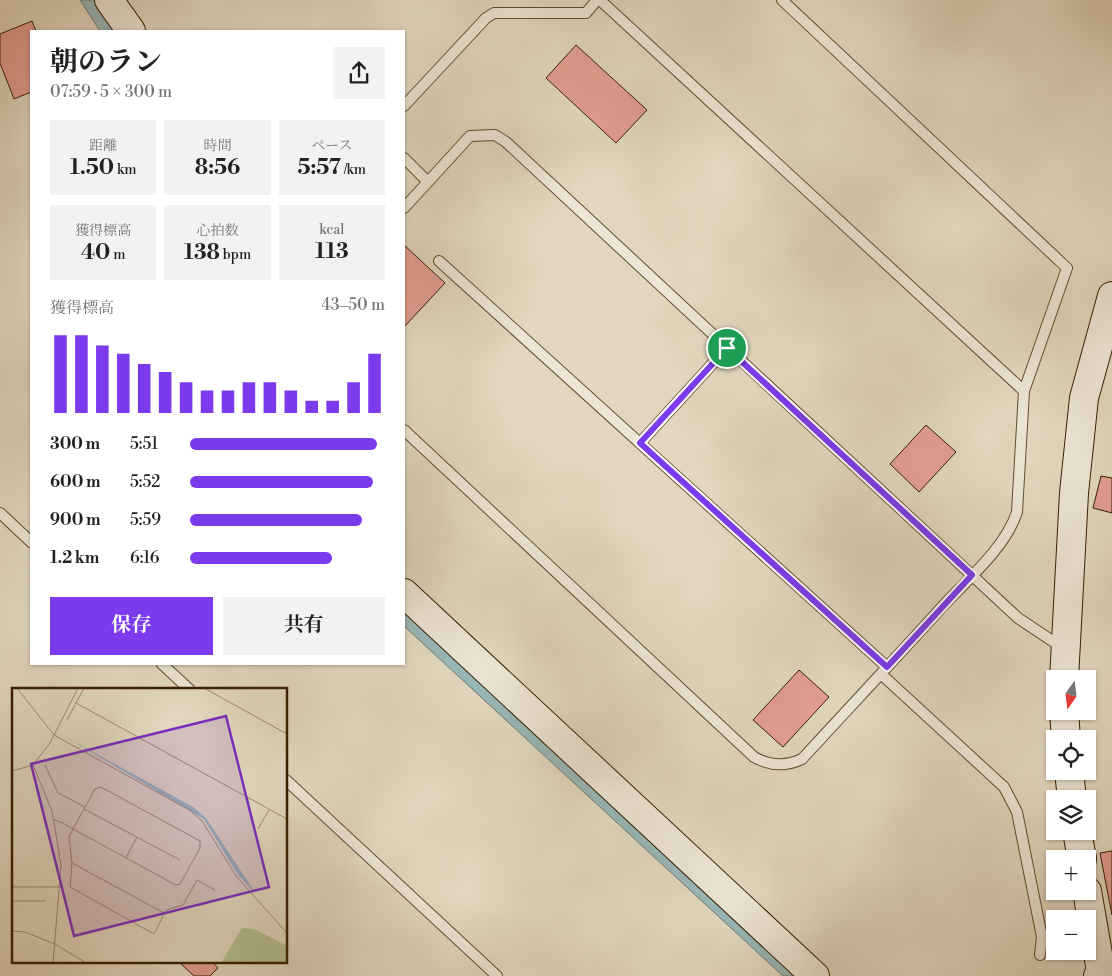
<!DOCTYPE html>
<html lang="ja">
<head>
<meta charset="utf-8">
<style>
  body { margin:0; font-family:"Libre Bodoni","Noto Serif JP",serif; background:#f2f2f2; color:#222; height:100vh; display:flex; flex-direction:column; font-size:19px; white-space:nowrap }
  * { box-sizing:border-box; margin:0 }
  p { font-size:16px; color:#767676 }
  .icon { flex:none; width:28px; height:28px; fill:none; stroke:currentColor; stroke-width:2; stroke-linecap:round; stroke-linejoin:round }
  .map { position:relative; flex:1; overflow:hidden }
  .side { position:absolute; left:30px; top:30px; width:375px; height:635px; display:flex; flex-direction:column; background:#fff; border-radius:0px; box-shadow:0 1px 4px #0004 }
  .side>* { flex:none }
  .needle { width:32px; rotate:194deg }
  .buttons { position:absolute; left:1046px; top:670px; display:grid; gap:10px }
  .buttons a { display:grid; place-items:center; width:50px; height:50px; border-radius:0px; background:#fff; box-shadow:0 1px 4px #0004; font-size:25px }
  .pin { position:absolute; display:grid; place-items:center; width:42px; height:42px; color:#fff; margin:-21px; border:2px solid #fff; border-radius:50%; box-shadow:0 1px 5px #0007 }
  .round { display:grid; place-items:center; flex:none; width:52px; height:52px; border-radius:0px; background:#f2f2f2 }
  .head { display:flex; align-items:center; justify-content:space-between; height:85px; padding:0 20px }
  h1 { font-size:28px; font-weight:700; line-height:38px }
  .metrics { display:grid; grid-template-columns:repeat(3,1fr); gap:8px; height:85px; padding:5px 20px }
  .metrics div { display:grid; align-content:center; border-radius:0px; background:#f2f2f2; text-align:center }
  .metrics b { font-size:21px; font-weight:700 }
  .metrics small { font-size:14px; font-weight:400 }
  .metrics p { font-size:14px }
  .chart { height:140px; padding:10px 20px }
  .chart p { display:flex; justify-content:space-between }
  .chart svg { width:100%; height:90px; margin-top:5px; stroke:#7c3aed; stroke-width:6 }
  .button { display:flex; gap:10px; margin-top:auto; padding:10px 20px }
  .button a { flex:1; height:58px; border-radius:0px; background:#7c3aed; color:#fff; font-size:20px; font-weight:700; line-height:58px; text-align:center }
  .button a+a { background:#f2f2f2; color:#222 }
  ul { padding:0 20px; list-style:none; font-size:16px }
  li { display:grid; grid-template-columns:80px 60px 1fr; align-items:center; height:38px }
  li i { height:12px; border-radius:6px; background:#7c3aed }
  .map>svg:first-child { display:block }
  .water { fill:#97b8b9; stroke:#707a6f }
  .building { fill:#e49e92; stroke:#361e00 }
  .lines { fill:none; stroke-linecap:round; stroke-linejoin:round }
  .lane-casing { stroke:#614c30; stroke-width:12 }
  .secondary-casing { stroke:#361e00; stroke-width:30 }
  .lane { stroke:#ece5d5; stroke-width:10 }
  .secondary { stroke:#ece5d5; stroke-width:28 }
  .route-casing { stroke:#fff; stroke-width:10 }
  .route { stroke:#7c3aed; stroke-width:6 }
  .inset-road { fill:none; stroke:#9d8d72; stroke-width:1 }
  .view { fill:#7b2cbf; fill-opacity:0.15; stroke:#7b2cbf; stroke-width:2.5 }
  .inset-edge { fill:none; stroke:#361e00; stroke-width:2.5 }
</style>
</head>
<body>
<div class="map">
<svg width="1112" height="976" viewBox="0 0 1112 976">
  <rect width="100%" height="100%" fill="#e1d7be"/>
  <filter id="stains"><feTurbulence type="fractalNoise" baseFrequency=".004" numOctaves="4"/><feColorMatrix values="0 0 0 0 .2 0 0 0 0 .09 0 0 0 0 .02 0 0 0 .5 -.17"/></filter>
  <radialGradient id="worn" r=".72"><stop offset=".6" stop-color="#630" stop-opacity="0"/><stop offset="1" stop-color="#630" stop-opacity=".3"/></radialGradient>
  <path class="water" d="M80,0H94L115,31H100Z
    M404,611L798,976H783L404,626Z"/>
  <path class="building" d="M32,21L36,31H31V92L14,99L0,63V34Z
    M576,45L647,110L616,143L546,78Z
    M404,245L445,283L404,327Z
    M926,425L956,452L919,492L890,464Z
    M1101,476L1112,478V513L1093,508Z
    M799,670L829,697L783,747L753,720Z
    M1112,851V915L1100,853Z
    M179,962H212L218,968L210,976H194Z"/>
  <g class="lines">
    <g class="lane-casing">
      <path id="lane" d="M600,0L1024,391
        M404,106L486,18L494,13H586L597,0
        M404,158L428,182
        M404,208L470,136L495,135L506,142L1018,618L1063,648
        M439,261L887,667
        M404,430L754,757C770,766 785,767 802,759C849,708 896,658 942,607C967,580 1006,547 1017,512L1024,391L1067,268L782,0
        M640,443L727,348
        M0,513L31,542
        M162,664L190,690
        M881,674L1004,787L1017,812L1042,937L1040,955
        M286,780L497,976"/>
    </g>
    <g class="secondary-casing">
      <path id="secondary" d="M109,0L131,31
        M404,593L815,976
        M1064,679L1074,493L1084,398L1112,296
        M1064,711L1066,739
        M1069,771L1072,799
        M1077,831L1082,859
        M1087,891L1101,971L1098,976"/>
    </g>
    <use href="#lane" class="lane"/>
    <use href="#secondary" class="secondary"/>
  </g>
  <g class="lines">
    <g class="route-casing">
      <path id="route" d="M727,348L972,575L887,667L640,443Z"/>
    </g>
    <use href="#route" class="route"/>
  </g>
  <g transform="translate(12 688)">
    <rect width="275" height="275" fill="#e1d7be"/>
    <path d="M230,240L242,241L275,258V275H209Z" fill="#b3be91"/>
    <path d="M52,48L181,119L194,130L244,206L226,187L192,131Z" fill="#97b8b9"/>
    <path class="inset-road" d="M5,0L42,47L179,123L190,133L224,188L275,245M192,0L275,46M64,15L275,131M55,32L72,0M21,77L40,123L49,177L41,275M33,77L46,105L73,119M0,83L21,77L38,55L66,0M72,121L168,172M42,132L51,135L61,141L162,196L164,197L168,196L188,160V153L89,99L83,101L61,141L57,149L60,175L58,199L142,246L154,222L171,217L185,192L203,202M246,141L257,122M114,170L125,149M60,175L152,225M0,199H49M0,213H34M0,243L13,244L43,256L74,275"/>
    <path class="view" d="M214,28L257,199L62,248L19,76Z"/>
    <rect width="275" height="275" class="inset-edge"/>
  </g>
  <rect width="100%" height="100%" filter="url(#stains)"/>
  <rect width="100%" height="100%" fill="url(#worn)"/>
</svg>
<div class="buttons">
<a><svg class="needle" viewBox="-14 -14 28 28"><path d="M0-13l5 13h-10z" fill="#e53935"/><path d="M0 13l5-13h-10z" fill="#767676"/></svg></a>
<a><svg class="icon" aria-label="locate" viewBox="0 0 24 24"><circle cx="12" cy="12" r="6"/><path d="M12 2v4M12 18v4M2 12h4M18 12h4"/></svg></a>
<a><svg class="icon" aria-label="layers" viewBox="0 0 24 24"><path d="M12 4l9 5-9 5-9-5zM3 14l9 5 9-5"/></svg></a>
<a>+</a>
<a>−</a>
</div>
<div class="pin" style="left:727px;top:348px;background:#1e9e55"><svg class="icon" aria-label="arrive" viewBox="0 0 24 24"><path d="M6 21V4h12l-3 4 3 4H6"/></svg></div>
<section class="side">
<div class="head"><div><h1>朝のラン</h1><p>07:59 · 5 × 300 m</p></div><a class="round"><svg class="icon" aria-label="share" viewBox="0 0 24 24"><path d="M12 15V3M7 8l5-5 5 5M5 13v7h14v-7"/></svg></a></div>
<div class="metrics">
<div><p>距離</p><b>1.50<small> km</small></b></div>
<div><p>時間</p><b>8:56</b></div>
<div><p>ペース</p><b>5:57<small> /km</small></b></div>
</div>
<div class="metrics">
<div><p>獲得標高</p><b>40<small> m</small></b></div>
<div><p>心拍数</p><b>138<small> bpm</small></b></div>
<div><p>kcal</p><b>113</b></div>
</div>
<div class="chart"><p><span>獲得標高</span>43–50 m</p>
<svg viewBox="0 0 160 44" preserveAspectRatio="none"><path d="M5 44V6M15 44V6M25 44V11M35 44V15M45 44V20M55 44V24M65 44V29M75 44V33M85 44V33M95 44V29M105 44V29M115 44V33M125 44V38M135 44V38M145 44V29M155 44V15"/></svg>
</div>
<ul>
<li><b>300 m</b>5:51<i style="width:96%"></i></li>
<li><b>600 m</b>5:52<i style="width:94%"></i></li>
<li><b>900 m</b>5:59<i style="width:88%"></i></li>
<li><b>1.2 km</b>6:16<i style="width:73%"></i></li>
</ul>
<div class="button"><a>保存</a><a>共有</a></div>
</section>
</div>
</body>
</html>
